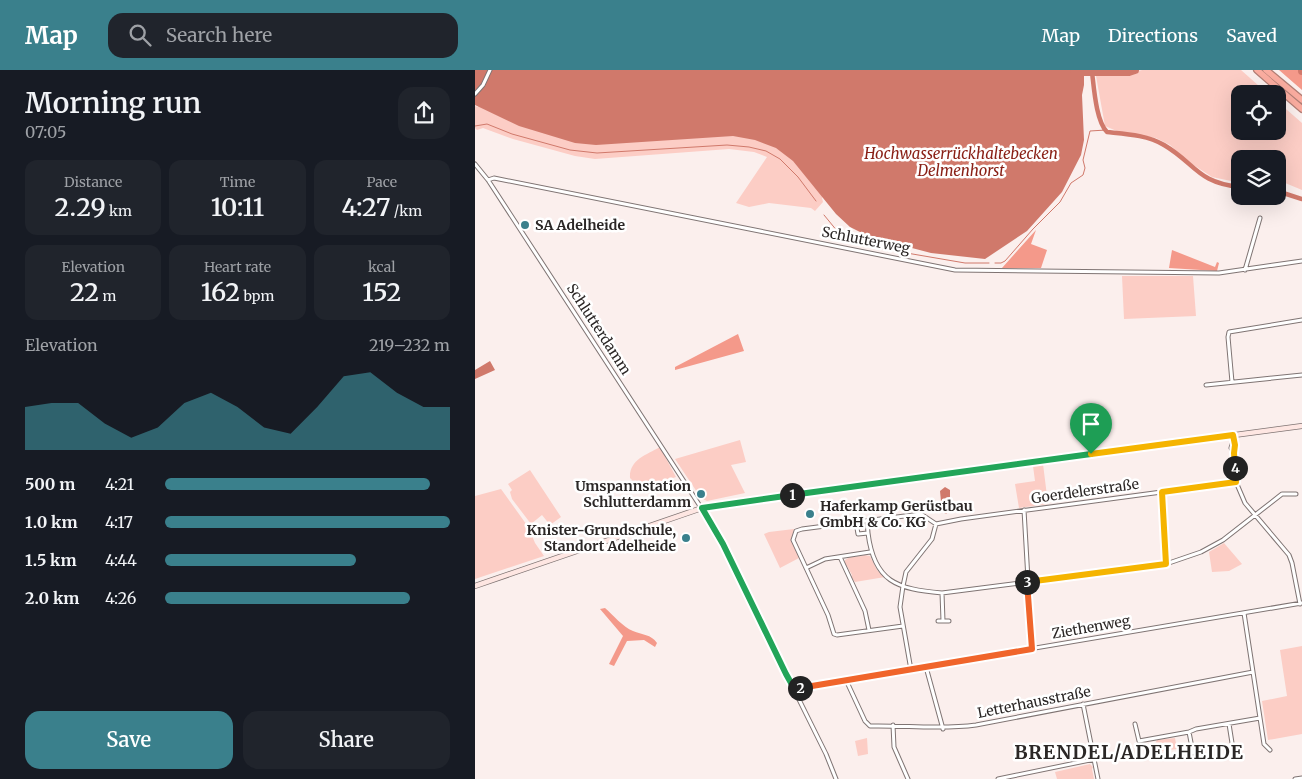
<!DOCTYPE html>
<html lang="en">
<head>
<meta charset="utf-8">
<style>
  body { margin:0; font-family:Merriweather,serif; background:#20242c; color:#f1f3f6; height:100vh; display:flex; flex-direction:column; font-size:19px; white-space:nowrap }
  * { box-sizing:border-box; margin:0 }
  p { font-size:16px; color:#9ea1a6 }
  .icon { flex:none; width:28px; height:28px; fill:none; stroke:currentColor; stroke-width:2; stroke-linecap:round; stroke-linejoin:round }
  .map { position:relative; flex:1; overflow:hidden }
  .drawer { display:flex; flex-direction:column; background:#171b24; width:475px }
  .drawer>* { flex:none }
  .buttons { position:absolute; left:756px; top:15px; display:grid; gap:10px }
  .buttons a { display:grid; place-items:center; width:55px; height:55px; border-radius:10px; background:#171b24; box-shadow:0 5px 20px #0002; font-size:25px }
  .pin { position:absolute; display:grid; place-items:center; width:42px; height:42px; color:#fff; margin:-51px -21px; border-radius:50% 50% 50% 0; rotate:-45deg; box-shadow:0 0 5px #0007 }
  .pin .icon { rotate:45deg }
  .km { position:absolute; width:25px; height:25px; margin:-12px; border-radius:50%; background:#222; color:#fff; font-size:14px; line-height:25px; text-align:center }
  .round { display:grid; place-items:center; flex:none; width:52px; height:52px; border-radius:15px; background:#20242c }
  .summary { display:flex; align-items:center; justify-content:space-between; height:85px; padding:0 25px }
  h1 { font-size:28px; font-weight:600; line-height:38px }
  .metrics { display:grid; grid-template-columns:repeat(3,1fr); gap:8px; height:85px; padding:5px 25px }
  .metrics div { display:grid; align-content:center; border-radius:12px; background:#20242c; text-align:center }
  .metrics b { font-size:25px; font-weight:600 }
  .metrics small { font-size:14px; font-weight:400 }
  .metrics p { font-size:14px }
  .chart { height:140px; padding:10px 25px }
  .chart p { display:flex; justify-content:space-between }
  .chart svg { width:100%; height:90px; margin-top:5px; fill:#3a808c; opacity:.7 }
  .action { display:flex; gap:10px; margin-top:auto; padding:10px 25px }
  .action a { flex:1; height:58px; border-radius:15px; background:#3a808c; color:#fff; font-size:20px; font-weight:600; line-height:58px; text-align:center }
  .action a+a { background:#20242c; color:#f1f3f6 }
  ul { padding:0 25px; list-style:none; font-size:16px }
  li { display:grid; grid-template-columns:80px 60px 1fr; align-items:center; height:38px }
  li i { height:12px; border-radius:6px; background:#3a808c }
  header { display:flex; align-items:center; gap:30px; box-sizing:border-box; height:70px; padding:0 25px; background:#3a808c; color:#fff }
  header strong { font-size:24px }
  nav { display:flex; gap:28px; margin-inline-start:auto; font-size:18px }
  .search { width:350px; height:45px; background:#20242c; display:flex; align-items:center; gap:12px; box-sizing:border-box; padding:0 18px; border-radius:15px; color:#9ea1a6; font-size:19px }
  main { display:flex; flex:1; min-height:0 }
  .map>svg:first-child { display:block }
  .green { fill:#fccdc5 }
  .forest { fill:#f4998a }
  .water { fill:#d0796b }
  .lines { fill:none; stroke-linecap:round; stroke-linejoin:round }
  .stream { stroke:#d0796b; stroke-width:1 }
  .canal { stroke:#d0796b; stroke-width:4.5 }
  .river { stroke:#d0796b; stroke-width:8 }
  .minor-casing { stroke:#7f7473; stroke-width:5 }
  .secondary-casing { stroke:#7f7473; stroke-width:6 }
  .motorway-casing { stroke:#b27e75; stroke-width:8 }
  .minor { stroke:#fff; stroke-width:3 }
  .secondary { stroke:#fee6e2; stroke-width:4.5 }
  .motorway { stroke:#fbada0; stroke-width:5.5 }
  .split-1-casing { stroke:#fff; stroke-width:10 }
  .split-2-casing { stroke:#fff; stroke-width:10 }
  .split-3-casing { stroke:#fff; stroke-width:10 }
  .split-4-casing { stroke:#fff; stroke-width:10 }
  .split-5-casing { stroke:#fff; stroke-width:10 }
  .split-1 { stroke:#22a559; stroke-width:6 }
  .split-2 { stroke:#22a559; stroke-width:6 }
  .split-3 { stroke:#f0652b; stroke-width:6 }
  .split-4 { stroke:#f5b400; stroke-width:6 }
  .split-5 { stroke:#f5b400; stroke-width:6 }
  .poi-dot { fill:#3a808c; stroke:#fff; stroke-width:2 }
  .labels { text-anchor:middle; stroke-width:5; stroke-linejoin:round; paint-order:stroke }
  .poi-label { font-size:14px; font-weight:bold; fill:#2b2726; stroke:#fff; text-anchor:start }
  .street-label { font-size:14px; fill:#2b2726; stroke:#fff }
  .water-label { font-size:15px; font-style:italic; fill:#8a2117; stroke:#fff }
  .district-label { font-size:19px; font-weight:bold; letter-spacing:1px; fill:#2b2726; stroke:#fff }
</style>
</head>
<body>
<header>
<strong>Map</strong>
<div class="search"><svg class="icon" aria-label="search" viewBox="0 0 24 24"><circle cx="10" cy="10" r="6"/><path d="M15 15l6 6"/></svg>Search here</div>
<nav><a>Map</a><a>Directions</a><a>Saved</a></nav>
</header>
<main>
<section class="drawer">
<div class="summary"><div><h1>Morning run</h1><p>07:05</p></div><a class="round"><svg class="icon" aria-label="share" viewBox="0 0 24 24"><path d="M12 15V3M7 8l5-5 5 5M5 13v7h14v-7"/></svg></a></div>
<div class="metrics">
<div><p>Distance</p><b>2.29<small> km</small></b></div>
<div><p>Time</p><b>10:11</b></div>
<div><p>Pace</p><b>4:27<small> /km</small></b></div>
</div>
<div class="metrics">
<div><p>Elevation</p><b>22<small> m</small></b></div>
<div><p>Heart rate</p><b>162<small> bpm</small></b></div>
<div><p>kcal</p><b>152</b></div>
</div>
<div class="chart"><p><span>Elevation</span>219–232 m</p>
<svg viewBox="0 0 160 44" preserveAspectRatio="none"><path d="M0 44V23L10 21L20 21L30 31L40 38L50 33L60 21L70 16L80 23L90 33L100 36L110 23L120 8L130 6L140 16L150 23L160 23V44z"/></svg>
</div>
<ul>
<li><b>500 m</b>4:21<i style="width:93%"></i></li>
<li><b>1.0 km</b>4:17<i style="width:100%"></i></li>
<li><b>1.5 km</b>4:44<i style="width:67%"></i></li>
<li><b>2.0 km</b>4:26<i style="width:86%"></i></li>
</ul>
<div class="action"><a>Save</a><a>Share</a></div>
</section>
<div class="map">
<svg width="827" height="709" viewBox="0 0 827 709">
  <rect width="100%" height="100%" fill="#fbefed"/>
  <path class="green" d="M524,0L351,123L347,128L348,132L340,141L336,138L294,133L274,137L261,133L292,87L279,82L254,79L120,89L100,86L38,69L8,58L2,60L0,58V36L3,37L4,35Z
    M667,0H766L793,24H765V61H802L803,32L827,53V120L803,110L802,89H765V109L756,111L737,107L714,92L695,75L681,68L644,62L630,56L621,6L660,2Z
    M647,206H718L721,246L649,249Z
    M265,370L271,392L256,395L270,423L232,431L226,428L200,389Z
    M185,377L201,407L175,416L171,414L163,416L155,408C154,390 171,385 185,377Z
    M568,394L573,434L544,438L540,414L560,411L558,396Z
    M55,400L86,447L75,455L67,445L56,454L37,429L35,422L37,420L33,414Z
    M26,419L54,458L60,473L69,486L0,509V426Z
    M319,459L316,470L324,488L305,498L289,464L294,462Z
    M749,473L767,494L754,501L737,502L734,482Z
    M389,485L395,486L402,500L410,507L380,512L376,507L377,505L372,496L370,495V490L375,487L387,486Z
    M827,576V664L793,670L787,631L812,626L805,580Z
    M392,668L393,684L383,686L380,671Z
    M700,668L702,679L679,682L678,677L682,670Z
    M615,694L618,697L617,699L619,709H582L580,702Z"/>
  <path class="forest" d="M804,0H825L827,3V20Z
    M561,160L556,174L572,180L566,198H527Z
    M697,180L740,197L742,192L744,193L742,201L694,198Z
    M263,264L269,281L200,300V297Z
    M130,538C138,545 148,557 158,561C167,565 176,564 182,573L180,577L169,570L152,571L139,596L134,594L148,566L125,539Z"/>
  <path class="water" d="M0,0H609V15L607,25L609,70L606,85L587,122L552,161L510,189L456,183L395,167L375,157L361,144L318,91L301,78L280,70L258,66L121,75L100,73L44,56L0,35Z
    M15,291L20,300L0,309V300Z
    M470,417L475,420V440L471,444L467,442L465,421Z"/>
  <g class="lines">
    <path class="stream" d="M0,56L12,54L37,64L95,80L122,83L252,75L274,77L291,81L305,89L323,107L341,131
      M349,145L363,162L385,175L490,193H514
      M520,193H526L530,191L558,159L585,132L596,113L608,105L610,98L608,90L615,61L631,60"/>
    <path class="canal" d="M617,2C619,18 621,51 632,62C651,64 672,65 689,75C720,93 722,113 765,117
      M802,121L827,129"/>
    <path class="river" d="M827,0V1
      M599,2H654L660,0"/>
    <g class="minor-casing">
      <path id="minor" d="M0,24L8,15L15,0
        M0,94L13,110L238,456L351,684L361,709
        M13,110L19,108L480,200L744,203L827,191
        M770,200L785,148
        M757,312L753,267L754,262L827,250
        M731,315L827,305
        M758,365L761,375L759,383
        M758,371L756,378L759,383L761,412L770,433L814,485L817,493L825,534
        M687,422L691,494
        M549,440L557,579
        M392,451L393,463L383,464L381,452L446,444L461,454L457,469L431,502L428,516L425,537L436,600
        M381,452L327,459L321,461L318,470L353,545L359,564L362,565L428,556
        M461,454L486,449L761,412
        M393,463C399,512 422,519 467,523L691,494L726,482L748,470L807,424H821
        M365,487L390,541L394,560
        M331,498L350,489L395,482
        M769,543L789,674L795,680
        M463,551H468L467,523
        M468,551H474
        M451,597L468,659
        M371,610L390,651L395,656C430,655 465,660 501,655L778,602
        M320,620L371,610L827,533
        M608,634L623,709
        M660,654L664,671L714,662L721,659L785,648
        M754,654L757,673
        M418,655L419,677L433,709
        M714,662L718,683
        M523,709L620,689
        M820,709L827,708"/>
    </g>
    <g class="secondary-casing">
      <path id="secondary" d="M0,516L227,438L260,432L827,356"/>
    </g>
    <g class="motorway-casing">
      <path id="motorway" d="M782,0L827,39
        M791,0L827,30"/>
    </g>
    <use href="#minor" class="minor"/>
    <use href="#secondary" class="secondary"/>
    <use href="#motorway" class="motorway"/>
  </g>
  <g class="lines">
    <g class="split-1-casing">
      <path id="split-1" d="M317,425L616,384"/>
    </g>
    <g class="split-2-casing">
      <path id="split-2" d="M317,425L227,438L248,474L311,604L320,620L325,618"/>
    </g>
    <g class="split-3-casing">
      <path id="split-3" d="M325,618L557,579L552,512"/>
    </g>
    <g class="split-4-casing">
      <path id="split-4" d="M552,512L691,494L687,422L761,412L760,398"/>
    </g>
    <g class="split-5-casing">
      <path id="split-5" d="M616,384L758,365L760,375L759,383L760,398"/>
    </g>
    <use href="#split-1" class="split-1"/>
    <use href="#split-2" class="split-2"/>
    <use href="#split-3" class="split-3"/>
    <use href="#split-4" class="split-4"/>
    <use href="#split-5" class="split-5"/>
  </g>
  <g class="poi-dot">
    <circle cx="50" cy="155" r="5"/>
    <circle cx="226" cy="424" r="5"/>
    <circle cx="335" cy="444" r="5"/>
    <circle cx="211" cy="468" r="5"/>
  </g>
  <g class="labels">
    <g class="poi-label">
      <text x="60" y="160">SA Adelheide</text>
      <text x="216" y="421" text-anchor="end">Umspannstation<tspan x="216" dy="16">Schlutterdamm</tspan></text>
      <text x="345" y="441">Haferkamp Gerüstbau<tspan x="345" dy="16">GmbH &amp; Co. KG</tspan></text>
      <text x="201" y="465" text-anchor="end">Knister-Grundschule,<tspan x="201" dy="16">Standort Adelheide</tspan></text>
    </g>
    <g class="street-label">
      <text transform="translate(391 170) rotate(11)" y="5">Schlutterweg</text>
      <text transform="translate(124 259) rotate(57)" y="5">Schlutterdamm</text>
      <text transform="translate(610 421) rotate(-8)" y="5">Goerdelerstraße</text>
      <text transform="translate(616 557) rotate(-10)" y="5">Ziethenweg</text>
      <text transform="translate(559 632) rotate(-11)" y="5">Letterhausstraße</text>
    </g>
    <g class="water-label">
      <text x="486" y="89">Hochwasserrückhaltebecken<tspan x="486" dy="17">Delmenhorst</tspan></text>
    </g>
    <g class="district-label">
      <text x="654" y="689">BRENDEL/ADELHEIDE</text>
    </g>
  </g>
</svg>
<div class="buttons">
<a><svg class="icon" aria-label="locate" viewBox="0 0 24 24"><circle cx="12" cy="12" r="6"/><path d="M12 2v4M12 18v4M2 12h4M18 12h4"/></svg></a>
<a><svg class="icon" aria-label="layers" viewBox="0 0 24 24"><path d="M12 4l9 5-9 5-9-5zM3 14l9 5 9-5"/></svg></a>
</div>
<div class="pin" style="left:616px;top:384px;background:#1e9e55"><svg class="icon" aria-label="arrive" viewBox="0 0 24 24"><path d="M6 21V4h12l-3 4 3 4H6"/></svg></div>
<b class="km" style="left:317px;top:425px">1</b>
<b class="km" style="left:325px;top:618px">2</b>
<b class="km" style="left:552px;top:512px">3</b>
<b class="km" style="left:760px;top:398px">4</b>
</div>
</main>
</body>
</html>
